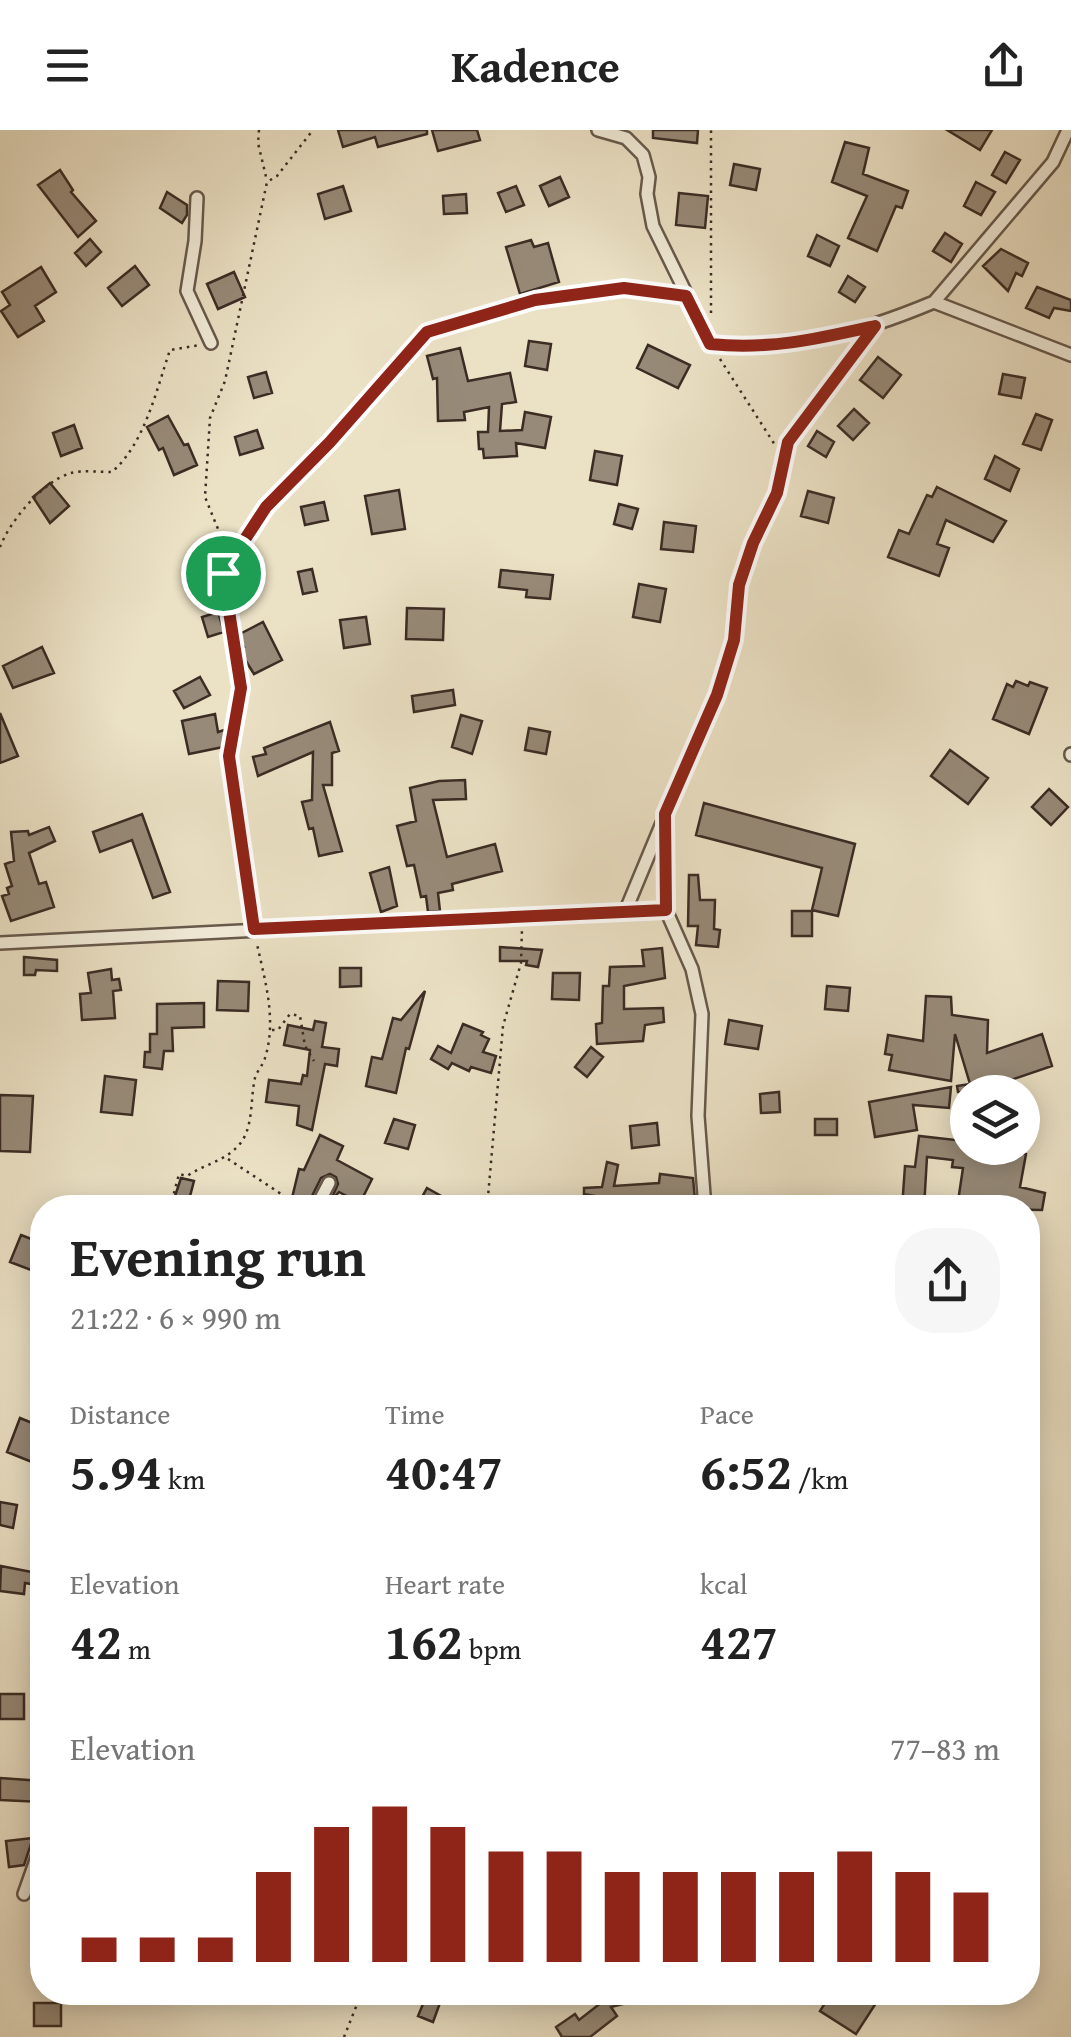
<!DOCTYPE html>
<html lang="en">
<head>
<meta charset="utf-8">
<style>
  body { margin:0; font-family:"Gentium Book Plus",serif; background:#f6f6f6; color:#222; height:100vh; display:flex; flex-direction:column; font-size:38px; white-space:nowrap }
  * { box-sizing:border-box; margin:0 }
  p { font-size:32px; color:#767676 }
  .icon { flex:none; width:55px; height:55px; fill:none; stroke:currentColor; stroke-width:2; stroke-linecap:round; stroke-linejoin:round }
  .map { position:relative; flex:1; overflow:hidden }
  .side { position:absolute; left:30px; top:1065px; width:1010px; height:810px; display:flex; flex-direction:column; background:#fff; border-radius:40px; box-shadow:0 5px 25px #0003 }
  .side>* { flex:none }
  .fabs { position:absolute; left:950px; top:945px; display:grid; gap:20px }
  .fabs a { display:grid; place-items:center; width:90px; height:90px; border-radius:50%; background:#fff; box-shadow:0 5px 25px #0003; font-size:50px }
  .pin { position:absolute; display:grid; place-items:center; width:85px; height:85px; color:#fff; margin:-42px; border:5px solid #fff; border-radius:50%; box-shadow:0 2px 10px #0007 }
  .round { display:grid; place-items:center; flex:none; width:105px; height:105px; border-radius:40px; background:#f6f6f6 }
  .headline { display:flex; align-items:center; justify-content:space-between; height:170px; padding:0 40px }
  h1 { font-size:55px; font-weight:800; line-height:75px }
  .metrics { display:grid; grid-template-columns:repeat(3,1fr); gap:15px; height:170px; padding:10px 40px }
  .metrics div { display:grid; align-content:center }
  .metrics b { font-size:50px; font-weight:800 }
  .metrics small { font-size:28px; font-weight:400 }
  .metrics p { font-size:28px }
  .chart { height:280px; padding:20px 40px }
  .chart p { display:flex; justify-content:space-between }
  .chart svg { width:100%; height:180px; margin-top:10px; stroke:#8f2418; stroke-width:6 }
  header { display:flex; justify-content:space-between; align-items:center; height:130px; padding:0 40px; background:#fff; font-size:45px; font-weight:800 }
  .map>svg:first-child { display:block }
  .building { fill:#978a78; stroke:#3b2c24; stroke-width:2.5 }
  .lines { fill:none; stroke-linecap:round; stroke-linejoin:round }
  .street-casing { stroke:#67594c; stroke-width:16 }
  .path { stroke:#3b2c24; stroke-width:2.5; stroke-dasharray:2.5 5; stroke-linecap:butt }
  .street { stroke:#f2ecd9; stroke-width:11 }
  .route-casing { stroke:#fff; stroke-width:20 }
  .route { stroke:#8f2418; stroke-width:12 }
</style>
</head>
<body>
<header><svg class="icon" aria-label="menu" viewBox="0 0 24 24"><path d="M4 6h16M4 12h16M4 18h16"/></svg>Kadence<svg class="icon" aria-label="share" viewBox="0 0 24 24"><path d="M12 15V3M7 8l5-5 5 5M5 13v7h14v-7"/></svg></header>
<div class="map">
<svg width="1071" height="1907" viewBox="0 0 1071 1907">
  <rect width="100%" height="100%" fill="#ebe1c5"/>
  <filter id="stains"><feTurbulence type="fractalNoise" baseFrequency=".002" numOctaves="4"/><feColorMatrix values="0 0 0 0 .2 0 0 0 0 .09 0 0 0 0 .02 0 0 0 .5 -.17"/></filter>
  <radialGradient id="worn" r=".72"><stop offset=".6" stop-color="#630" stop-opacity="0"/><stop offset="1" stop-color="#630" stop-opacity=".3"/></radialGradient>
  <path class="building" d="M338,0H427V4L378,17L375,7L343,17Z
    M432,0H477L480,10L438,21Z
    M653,0H698L697,13L653,8Z
    M947,0H992L980,20Z
    M845,12L869,18L863,44L908,61L902,78L896,76L877,121L848,108L867,66L832,52Z
    M1005,22L1020,30L1006,53L992,45Z
    M734,34L760,39L756,60L730,55Z
    M60,40L73,60L71,62L96,91L78,107L38,55Z
    M560,47L569,67L549,76L540,56Z
    M976,52L995,62L981,85L964,76Z
    M343,56L351,81L325,89L318,64Z
    M516,56L524,75L506,82L498,63Z
    M167,62L187,75V85L182,93L160,78Z
    M679,63L708,66L705,98L676,95Z
    M466,64L467,83L444,84L443,66Z
    M945,103L962,114L951,132L933,121Z
    M817,105L839,116L830,136L808,126Z
    M90,109L101,122L86,136L75,123Z
    M531,110L534,117L548,113L559,152L520,164L506,117Z
    M1001,119L1028,133L1022,146L1016,143L1008,161L983,136Z
    M135,136L149,155L122,176L108,158Z
    M41,137L56,162L35,176L44,191L18,207L1,181L10,175L2,162Z
    M234,142L245,167L218,179L207,154Z
    M848,146L865,157L855,172L839,162Z
    M1037,157L1071,170V181L1054,178L1049,188L1026,178Z
    M529,211L551,214L547,240L525,236Z
    M648,215L690,235L678,258L637,238Z
    M460,218L468,251L510,243L516,272L502,274L500,301L522,300L525,282L551,287L545,318L516,313L517,326L484,328L483,319H479L478,302H488L489,277L464,282L465,290L438,291L437,248L433,249L427,226Z
    M878,227L901,245L883,268L860,250Z
    M266,242L272,263L254,268L248,247Z
    M1003,244L1025,248L1021,268L999,264Z
    M854,279L869,293L853,310L838,296Z
    M1036,284L1052,290L1041,320L1023,314Z
    M168,286L184,315L188,314L197,335L174,345L163,318L159,320L147,297Z
    M74,295L82,318L61,326L53,303Z
    M257,300L263,318L240,325L235,307Z
    M817,301L834,312L826,327L808,316Z
    M595,321L622,326L617,355L590,350Z
    M995,326L1019,339L1010,361L985,349Z
    M50,353L69,376L50,393L33,367Z
    M937,357L1006,391L993,412L946,390L937,414L949,418L939,446L888,427L899,400L909,404L927,365L932,367Z
    M399,360L405,399L372,404L365,366Z
    M808,361L834,368L828,393L801,386Z
    M324,372L328,390L305,395L301,377Z
    M619,374L638,379L632,399L614,394Z
    M664,392L696,396L693,422L661,419Z
    M312,439L317,461L303,464L298,442Z
    M501,440L553,445L550,469L526,467L527,460L499,457Z
    M639,454L666,459L660,492L633,487Z
    M407,478L444,479L443,510L406,509Z
    M218,482L224,502L208,507L202,487Z
    M366,487L370,514L344,518L340,490Z
    M263,492L282,530L254,544L239,520L244,517L238,505Z
    M42,517L54,543L13,558L3,536Z
    M200,547L210,565L184,578L174,561Z
    M1016,551L1028,556L1030,552L1047,558L1029,604L993,589L1007,554L1013,557Z
    M453,560L455,575L414,582L412,566Z
    M0,583L18,626L0,633Z
    M215,584L218,602L224,600L228,616L189,624L182,591Z
    M461,585L482,591L472,624L452,617Z
    M330,592L339,621L332,623V655H323L342,721L319,726L313,698L309,699L302,672L312,670L313,622L258,646L253,627L266,624L264,618Z
    M529,598L550,602L546,624L525,620Z
    M950,620L988,648L968,674L931,646Z
    M465,650L466,669L433,670L447,727L495,714L502,741L452,754L453,760L438,763L440,781L428,782L426,766L421,767L414,735L407,736L397,696L416,691L410,658L439,651Z
    M1049,659L1068,677L1051,695L1032,677Z
    M704,673L855,714L838,786L812,780L822,738L696,705Z
    M142,684L170,762L153,768L132,710L100,722L93,702Z
    M49,697L55,711L29,723L39,754L46,752L54,777L11,791L2,766L9,764L7,758L12,756L5,734L14,731L11,702L28,701L29,705Z
    M389,737L397,776L381,782L370,743Z
    M689,745H698L700,770H715L714,799L720,800L718,817L696,815L698,796H688Z
    M792,781H812V806H792Z
    M500,817L542,820L538,837L526,835L527,831H500Z
    M662,818L665,848L624,856V879L663,878L664,892L645,895L643,911L597,914L596,894L602,893L603,856H609L610,837L644,836L642,820Z
    M24,827L57,830V841L36,840L35,845H24Z
    M340,838H361V856L340,857Z
    M111,839L112,850L119,849L121,860L113,861L115,888L82,890L80,864L91,863L88,843Z
    M553,843H580L579,870L552,869Z
    M218,851L249,852L248,881L217,880Z
    M827,856L850,858L848,881L825,879Z
    M425,861L409,919L406,918L396,963L366,956L372,927L382,929L393,888L401,890Z
    M926,866L951,867L952,885L988,890L987,923L1042,904L1052,936L999,954L1002,962H958L957,956L970,954L955,904L951,951L889,940L892,925L885,924L888,905L923,911Z
    M204,873V897L172,898L173,921H164L162,939L144,937L145,922H150V904H157V874Z
    M729,890L762,896L758,919L725,914Z
    M315,891L326,893L322,917L339,919L337,936L325,934L312,1000L297,995L299,976L266,972L269,950L301,954L303,945L307,946L310,920L284,915L288,895L313,900Z
    M463,894L483,902L481,905L489,909L483,922L496,926L491,943L471,937L469,941L452,933L448,939L431,929L438,916L451,923Z
    M591,917L603,927L587,947L575,937Z
    M105,946L136,950L132,985L101,982Z
    M951,957L949,978L913,975L917,1000L875,1007L869,972Z
    M779,962L780,982L761,983L760,964Z
    M0,965L33,966L30,1022L0,1021Z
    M394,989L415,995L408,1019L385,1013Z
    M815,989H837V1005H815Z
    M657,993L659,1015L632,1018L630,996Z
    M956,1004L968,1006V1018H992L1026,1024L1020,1057L1045,1063L1042,1080L957,1078L963,1038L952,1037L953,1030L927,1027L924,1078H902L905,1036L915,1037L919,1006L955,1010Z
    M320,1005L343,1016L337,1030L372,1049L360,1073L339,1062L330,1072L338,1054L336,1047L330,1044L321,1048L309,1072L292,1068L299,1039L304,1040Z
    M607,1032L618,1035L614,1056L659,1053L660,1044L693,1048L695,1070L689,1067L688,1075L632,1069L644,1078H584L595,1066L584,1064V1058L602,1057Z
    M181,1048L194,1051L189,1070L186,1078H171Z
    M427,1058L443,1067L438,1078H416Z
    M21,1105L42,1113V1134L39,1143L10,1132Z
    M20,1288L42,1297L32,1332L7,1322Z
    M0,1372L17,1375L13,1398L0,1395Z
    M1,1436L42,1444V1456L25,1453L24,1464L0,1461Z
    M0,1564H24V1589H0Z
    M0,1648L42,1651V1672L0,1670Z
    M33,1708L24,1735L9,1737L6,1711Z
    M428,1862H444L433,1892L418,1886Z
    M615,1862H649L650,1867L611,1877L617,1886L590,1907H562L556,1897L575,1884L579,1890Z
    M832,1862H865L878,1870L856,1904L820,1881Z
    M34,1873H61V1896H34Z"/>
  <g class="lines">
    <g class="street-casing">
      <path id="street" d="M598,0L626,8L643,25L649,47L647,64L653,96L711,214C792,222 860,203 934,172L1071,225
        M197,68L195,111L187,161L211,213
        M934,172L1053,32L1068,0
        M223,443L266,377L331,313L427,202L535,170L624,158L685,166
        M1071,625V624
        M625,782L662,693
        M0,813L666,780
        M316,1078L329,1053
        M705,1078L698,986L702,884L692,839L666,780L665,684L717,565L734,510L739,455L753,413L777,363L789,312L875,196
        M24,1764L42,1713"/>
    </g>
    <path class="path" d="M259,0L258,13L267,51
      M711,183V0
      M720,229L775,315
      M0,417C10,391 43,351 71,343C83,340 100,342 112,342C145,313 156,261 170,220L200,215
      M220,421L218,399L205,367L210,288L225,251L267,52L277,46L313,0
      M225,458L241,558L229,626L252,786
      M272,900H278L290,884L300,886L305,916L314,931
      M228,1029L301,1077
      M170,1078L179,1044L187,1046C205,1034 225,1031 239,1015C254,998 250,969 255,948C257,941 263,935 265,928C277,890 265,851 257,814
      M487,1078L503,896L521,833L522,798
      M344,1907L362,1862"/>
    <use href="#street" class="street"/>
  </g>
  <g class="lines">
    <g class="route-casing">
      <path id="route" d="M624,158L686,166L710,214C770,220 817,209 875,196L788,312L777,363L753,413L739,455L734,510L717,565L665,684L666,780L254,799L229,626L241,558L223,443L266,377L330,312L427,202L535,170Z"/>
    </g>
    <use href="#route" class="route"/>
  </g>
  <rect width="100%" height="100%" filter="url(#stains)"/>
  <rect width="100%" height="100%" fill="url(#worn)"/>
</svg>
<div class="fabs">
<a><svg class="icon" aria-label="layers" viewBox="0 0 24 24"><path d="M12 4l9 5-9 5-9-5zM3 14l9 5 9-5"/></svg></a>
</div>
<div class="pin" style="left:223px;top:443px;background:#1e9e55"><svg class="icon" aria-label="arrive" viewBox="0 0 24 24"><path d="M6 21V4h12l-3 4 3 4H6"/></svg></div>
<section class="side">
<div class="headline"><div><h1>Evening run</h1><p>21:22 · 6 × 990 m</p></div><a class="round"><svg class="icon" aria-label="share" viewBox="0 0 24 24"><path d="M12 15V3M7 8l5-5 5 5M5 13v7h14v-7"/></svg></a></div>
<div class="metrics">
<div><p>Distance</p><b>5.94<small> km</small></b></div>
<div><p>Time</p><b>40:47</b></div>
<div><p>Pace</p><b>6:52<small> /km</small></b></div>
</div>
<div class="metrics">
<div><p>Elevation</p><b>42<small> m</small></b></div>
<div><p>Heart rate</p><b>162<small> bpm</small></b></div>
<div><p>kcal</p><b>427</b></div>
</div>
<div class="chart"><p><span>Elevation</span>77–83 m</p>
<svg viewBox="0 0 160 44" preserveAspectRatio="none"><path d="M5 44V38M15 44V38M25 44V38M35 44V22M45 44V11M55 44V6M65 44V11M75 44V17M85 44V17M95 44V22M105 44V22M115 44V22M125 44V22M135 44V17M145 44V22M155 44V27"/></svg>
</div>
</section>
</div>
</body>
</html>
